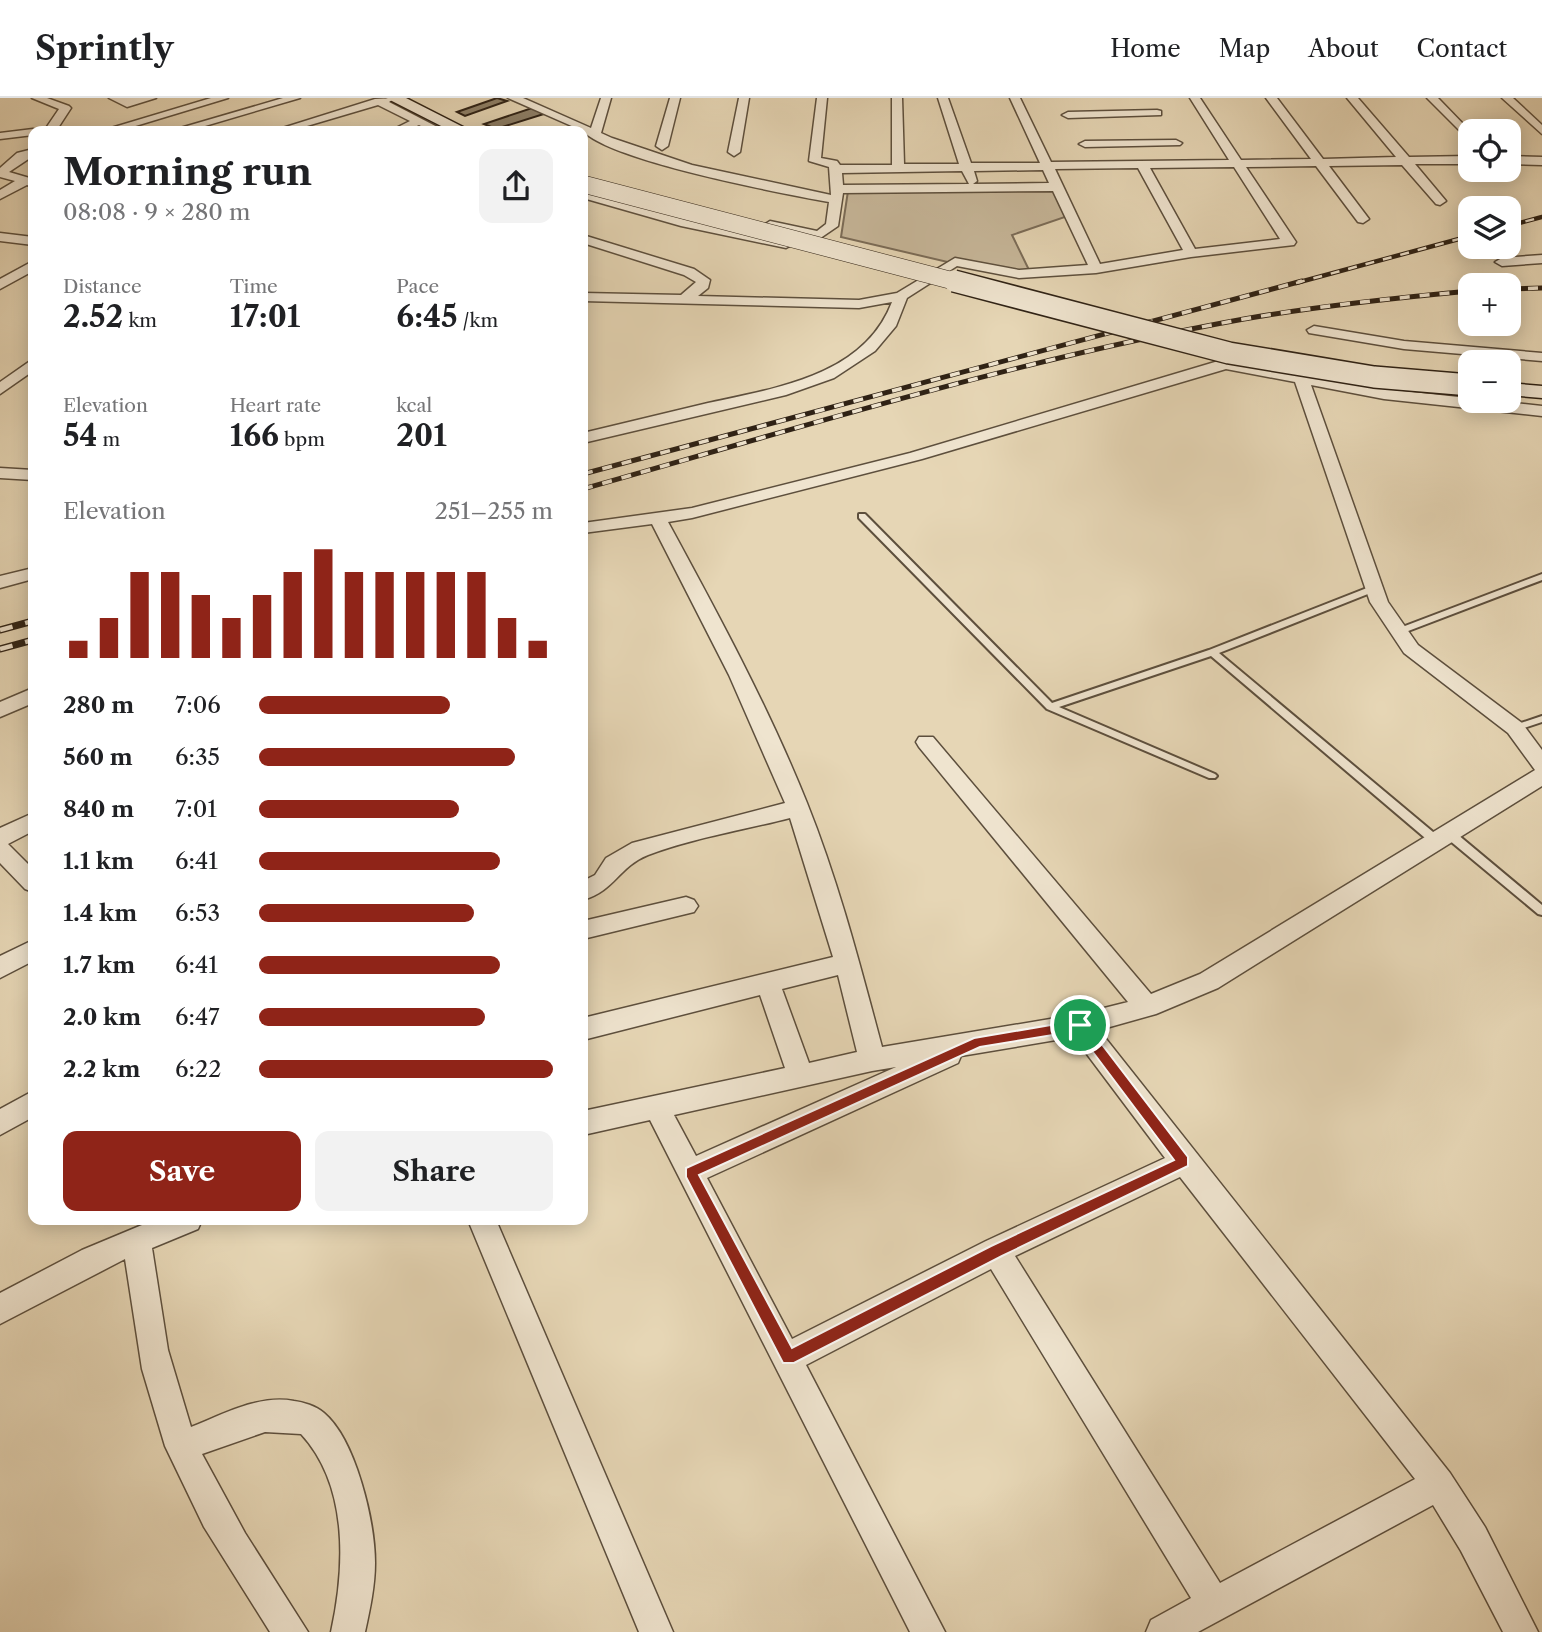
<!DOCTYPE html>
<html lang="en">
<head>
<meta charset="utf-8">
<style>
  body { margin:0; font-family:"Libre Caslon Text",serif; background:#f2f2f2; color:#202124; height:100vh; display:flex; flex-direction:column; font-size:26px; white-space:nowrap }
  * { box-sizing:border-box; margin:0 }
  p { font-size:23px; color:#757577 }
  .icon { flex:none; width:38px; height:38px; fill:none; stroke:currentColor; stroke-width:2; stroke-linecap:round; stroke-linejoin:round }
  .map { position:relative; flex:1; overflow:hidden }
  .drawer { position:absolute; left:28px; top:28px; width:560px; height:1099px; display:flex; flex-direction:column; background:#fff; border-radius:14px; box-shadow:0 4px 18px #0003 }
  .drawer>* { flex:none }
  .tools { position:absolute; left:1458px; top:21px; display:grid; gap:14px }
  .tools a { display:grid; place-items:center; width:63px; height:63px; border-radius:14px; background:#fff; box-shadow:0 4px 18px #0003; font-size:35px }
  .pin { position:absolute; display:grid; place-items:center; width:60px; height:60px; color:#fff; margin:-30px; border:4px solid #fff; border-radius:50%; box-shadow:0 2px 7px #0007 }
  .round { display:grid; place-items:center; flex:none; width:74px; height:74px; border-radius:14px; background:#f2f2f2 }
  .overview { display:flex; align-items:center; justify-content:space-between; height:119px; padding:0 35px }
  h1 { font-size:38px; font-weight:700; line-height:52px }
  .metrics { display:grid; grid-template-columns:repeat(3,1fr); gap:10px; height:119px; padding:7px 35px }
  .metrics div { display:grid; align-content:center }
  .metrics b { font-size:30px; font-weight:700 }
  .metrics small { font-size:19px; font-weight:400 }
  .metrics p { font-size:19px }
  .chart { height:196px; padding:14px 35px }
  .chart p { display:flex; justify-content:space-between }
  .chart svg { width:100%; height:126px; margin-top:7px; stroke:#8f2418; stroke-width:6 }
  .primary-button { display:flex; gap:14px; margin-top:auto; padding:14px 35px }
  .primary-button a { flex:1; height:80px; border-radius:14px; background:#8f2418; color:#fff; font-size:28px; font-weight:700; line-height:80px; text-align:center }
  .primary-button a+a { background:#f2f2f2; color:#202124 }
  ul { padding:0 35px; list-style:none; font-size:23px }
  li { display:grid; grid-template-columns:112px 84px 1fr; align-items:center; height:52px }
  li i { height:18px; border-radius:9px; background:#8f2418 }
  header { display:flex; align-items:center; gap:42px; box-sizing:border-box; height:98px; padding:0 35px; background:#fff; border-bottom:2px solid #e0e0e0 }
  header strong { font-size:33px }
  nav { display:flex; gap:38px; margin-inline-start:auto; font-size:24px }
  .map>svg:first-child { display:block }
  .green { fill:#c7b79a; stroke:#7b6c58; stroke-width:2 }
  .building { fill:#8e8068; stroke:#2f2215; stroke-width:2 }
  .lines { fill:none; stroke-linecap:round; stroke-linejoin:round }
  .service-casing { stroke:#5d4f3d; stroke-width:4 }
  .minor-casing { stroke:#5d4f3d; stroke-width:3 }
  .secondary-casing { stroke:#2f2215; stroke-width:3 }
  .service { fill:#efe4cf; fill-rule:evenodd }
  .minor { fill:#efe4cf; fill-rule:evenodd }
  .secondary { fill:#efe4cf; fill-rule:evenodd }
  .rail-far2-casing { stroke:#2f2215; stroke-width:4.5 }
  .rail-far1-casing { stroke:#2f2215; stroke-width:5 }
  .rail-casing { stroke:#2f2215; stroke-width:7 }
  .rail-far2 { stroke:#efe4cf; stroke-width:2.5; stroke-dasharray:9; stroke-linecap:butt }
  .rail-far1 { stroke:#efe4cf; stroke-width:3.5; stroke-dasharray:10; stroke-linecap:butt }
  .rail { stroke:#efe4cf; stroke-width:4.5; stroke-dasharray:13; stroke-linecap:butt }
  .secondary-bridge-far1-casing { stroke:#2f2215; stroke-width:18; stroke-linecap:butt }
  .secondary-bridge-casing { stroke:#2f2215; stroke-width:24; stroke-linecap:butt }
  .secondary-bridge-far1 { stroke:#efe4cf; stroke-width:17 }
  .secondary-bridge { stroke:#efe4cf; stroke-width:21 }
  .route { fill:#8f2418; stroke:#fff; stroke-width:2; fill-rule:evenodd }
</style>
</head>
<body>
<header>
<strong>Sprintly</strong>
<nav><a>Home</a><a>Map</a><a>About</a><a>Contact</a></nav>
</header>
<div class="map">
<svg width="1542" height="1534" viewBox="0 0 1542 1534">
  <rect width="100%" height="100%" fill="#e6d6b5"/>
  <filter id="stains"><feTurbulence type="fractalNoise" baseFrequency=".00286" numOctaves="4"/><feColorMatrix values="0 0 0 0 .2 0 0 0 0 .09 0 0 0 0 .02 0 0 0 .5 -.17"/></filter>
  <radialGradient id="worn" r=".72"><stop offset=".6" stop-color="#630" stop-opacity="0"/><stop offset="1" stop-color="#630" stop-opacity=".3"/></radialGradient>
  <path class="green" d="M848,93H1054L1065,119L1012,137L1030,174L1003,177L841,139Z"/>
  <path class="building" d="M497,0L507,3L465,18L457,14Z
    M535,9L547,15L496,31L484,26Z"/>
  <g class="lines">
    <g class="service-casing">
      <path id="service" d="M859,416H865L1052,605L1209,552L1372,488H1378V492L1219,555L1439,739L1440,742L1439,745H1431L1211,558L1059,609L1215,676L1217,678L1215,680H1209L1047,611L859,420Z
        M1542,476V482L1403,535H1397L1396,533L1397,531Z
        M1542,618V624L1515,633L1510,630L1512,628Z
        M1447,730L1451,731L1542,807V817L1538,816L1443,737L1442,734Z"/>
    </g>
    <g class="minor-casing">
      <path id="minor" d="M32,0H47L69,8L71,10L56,33H44L59,11Z
        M109,0H156L127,9Z
        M211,0H228L119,33H101Z
        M283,0H300L188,33H170Z
        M395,0L389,4L445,33H431L419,27L405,33H390L410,23L378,7L290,33H273L375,1Z
        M508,0H523L591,30L601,0H611L601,35L612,40L692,67L831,97L829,69L809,63L817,0H827L821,60L837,63L840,67H892V0H902L904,66H959L938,0H948L971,65H1040L1010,0H1020L1051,64L1229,62L1190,0H1200L1241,62L1311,61L1266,0H1277L1323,61L1396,59L1347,0H1358L1409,59L1470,58V66H1415L1446,103L1440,107L1436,106L1402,67L1329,68L1369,121L1363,125L1358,124L1316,68L1246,69L1296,144L1294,147L1191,159L1096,175L1019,180L957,168L907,200L896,228L875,253L834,280L786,297L583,345V335C625,325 666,315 708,305C776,290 864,278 892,204L859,210L583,203V195L681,197L696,184L684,177L583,145V137L694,171L710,182L708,190L698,198L859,202L897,195L955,160L1019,172L1088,167L1053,93L843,95L838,128L819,141L764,127L770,123L817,133L826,126L829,104C780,95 611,63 583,33ZM1234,69L1280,141L1195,151L1150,70ZM1138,70L1183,152L1100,166L1055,71ZM1043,72L1049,85L973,86L977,83L974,73ZM962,73L969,86L843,87L842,75Z
        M670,0H680L668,48L662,52L656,48Z
        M739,0H749L740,54L734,58L728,54Z
        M1427,0H1438L1470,33V43Z
        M1502,0H1513L1542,27V36Z
        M1157,12L1161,13V17L1068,20L1062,17L1068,14Z
        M33,31L38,33H33V37L0,41V35Z
        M1176,42L1182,45L1180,47L1085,49L1079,46L1085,43Z
        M33,51V58L9,74L33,81V89L27,87L0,101V92L15,83L0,79V70L17,55Z
        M1508,58L1542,59V67L1508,66Z
        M583,92L683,121L793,146L786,150L681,128L583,100Z
        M0,135L33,139V147L0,143Z
        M1542,157V165L1502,168L1495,164L1502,160Z
        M33,163V173L0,191V181Z
        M1314,228L1404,243L1542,255V263L1404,251L1309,235L1307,232Z
        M33,261V273L0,296V284Z
        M1225,261L1384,291L1542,308V318L1384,301L1311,287L1388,504L1418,547L1522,625L1542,652V688L1218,890L1156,916L1099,932L1450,1375L1485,1429L1538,1534H1503L1461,1453L1433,1407L1198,1534H1146L1151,1522L1191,1500L991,1171L806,1267L945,1534H910L650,1022L583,1037V1013L785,970L760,897L583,942V920L833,859L790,720C744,732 693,740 648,757C618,769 616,792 583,802V783L595,777L606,760L632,745L785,705L729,577L652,426L583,435V425L692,410L910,355ZM1226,271L1295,284L1370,504L1404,555L1508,635L1535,672L1200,876L1151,896L933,639H919L916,644L919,649L1128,904L1080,916L882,949C860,867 839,785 807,705C768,608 718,516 668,424L692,420L922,361ZM838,877L857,954L809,965L782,891ZM1074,939L1165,1060L986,1143L792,1241L707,1080L958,965L961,958ZM896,969L696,1058L674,1017L872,973ZM1180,1079L1415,1381L1220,1485L1015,1158Z
        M0,370L33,372V382L0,380Z
        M33,470V481L0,490V478Z
        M33,590V605L0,619V604Z
        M33,715V733L8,746L33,771V794L25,791L0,765V730Z
        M686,799L694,802L698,808L694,814L583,841V823Z
        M33,842V863L0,880V858Z
        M33,993V1019L0,1037V1011Z
        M154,1122H202L198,1131L152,1150L168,1252L191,1329C222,1317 259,1296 294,1303C303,1304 316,1308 324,1315C356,1342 375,1424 375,1465C375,1488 370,1511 365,1534H331C345,1470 349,1388 301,1336L265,1334L202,1356L245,1435L308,1534H270L204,1429L165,1348L142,1271L125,1161L0,1226V1195L82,1152Z
        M468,1122H496L673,1534H639Z"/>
    </g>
    <g class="secondary-casing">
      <path id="secondary" d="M386,0H406L471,33H451Z
        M1508,285L1542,288V300L1508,297Z"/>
    </g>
    <use href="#service" class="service"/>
    <use href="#minor" class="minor"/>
    <use href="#secondary" class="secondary"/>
    <g class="rail-far2-casing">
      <path id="rail-far2" d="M1508,128L1542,119
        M1296,185L1470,138"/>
    </g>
    <g class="rail-far1-casing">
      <path id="rail-far1" d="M1508,191L1542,190
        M583,376L1302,183
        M583,391C802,329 1020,261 1244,221C1319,208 1394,200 1470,193"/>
    </g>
    <g class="rail-casing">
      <path id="rail" d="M0,532L33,523
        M0,551L33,542"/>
    </g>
    <use href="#rail-far2" class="rail-far2"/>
    <use href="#rail-far1" class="rail-far1"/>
    <use href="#rail" class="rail"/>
    <g class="secondary-bridge-far1-casing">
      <path id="secondary-bridge-far1" d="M583,86L961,185"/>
    </g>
    <g class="secondary-bridge-casing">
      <path id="secondary-bridge" d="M954,183L1229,255L1374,279L1470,287"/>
    </g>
    <use href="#secondary-bridge-far1" class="secondary-bridge-far1"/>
    <use href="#secondary-bridge" class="secondary-bridge"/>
  </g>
  <path class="route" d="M1080,922L1084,923L1188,1059V1068L1002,1158L794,1265H783L686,1079V1070L974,940ZM1077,933L1174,1062L991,1148L792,1250L699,1077L980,949Z"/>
  <rect width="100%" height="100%" filter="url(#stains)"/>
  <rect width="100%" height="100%" fill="url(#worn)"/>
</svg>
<div class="tools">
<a><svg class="icon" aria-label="locate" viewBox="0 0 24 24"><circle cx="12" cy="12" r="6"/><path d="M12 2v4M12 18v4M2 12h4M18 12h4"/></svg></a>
<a><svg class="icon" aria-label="layers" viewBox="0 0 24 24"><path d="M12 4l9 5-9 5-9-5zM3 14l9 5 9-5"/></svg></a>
<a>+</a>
<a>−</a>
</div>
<div class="pin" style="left:1080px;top:927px;background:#1e9e55"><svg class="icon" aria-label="arrive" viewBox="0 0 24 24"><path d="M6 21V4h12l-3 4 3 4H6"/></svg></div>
<section class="drawer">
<div class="overview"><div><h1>Morning run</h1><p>08:08 · 9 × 280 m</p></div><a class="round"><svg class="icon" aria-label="share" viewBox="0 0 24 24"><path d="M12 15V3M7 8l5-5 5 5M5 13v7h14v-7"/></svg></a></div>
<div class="metrics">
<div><p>Distance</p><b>2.52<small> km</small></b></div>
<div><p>Time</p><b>17:01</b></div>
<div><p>Pace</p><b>6:45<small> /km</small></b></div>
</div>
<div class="metrics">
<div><p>Elevation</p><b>54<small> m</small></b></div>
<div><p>Heart rate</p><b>166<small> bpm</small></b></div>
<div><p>kcal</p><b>201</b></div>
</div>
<div class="chart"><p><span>Elevation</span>251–255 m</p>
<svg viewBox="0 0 160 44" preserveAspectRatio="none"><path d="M5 44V38M15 44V30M25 44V14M35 44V14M45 44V22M55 44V30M65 44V22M75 44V14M85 44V6M95 44V14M105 44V14M115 44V14M125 44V14M135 44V14M145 44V30M155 44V38"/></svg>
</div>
<ul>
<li><b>280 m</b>7:06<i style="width:65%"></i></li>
<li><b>560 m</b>6:35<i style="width:87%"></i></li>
<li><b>840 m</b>7:01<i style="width:68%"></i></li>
<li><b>1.1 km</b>6:41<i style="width:82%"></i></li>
<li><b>1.4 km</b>6:53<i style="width:73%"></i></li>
<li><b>1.7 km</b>6:41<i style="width:82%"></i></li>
<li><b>2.0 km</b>6:47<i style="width:77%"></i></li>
<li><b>2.2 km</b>6:22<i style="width:100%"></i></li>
</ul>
<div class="primary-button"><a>Save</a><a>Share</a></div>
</section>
</div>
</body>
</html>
